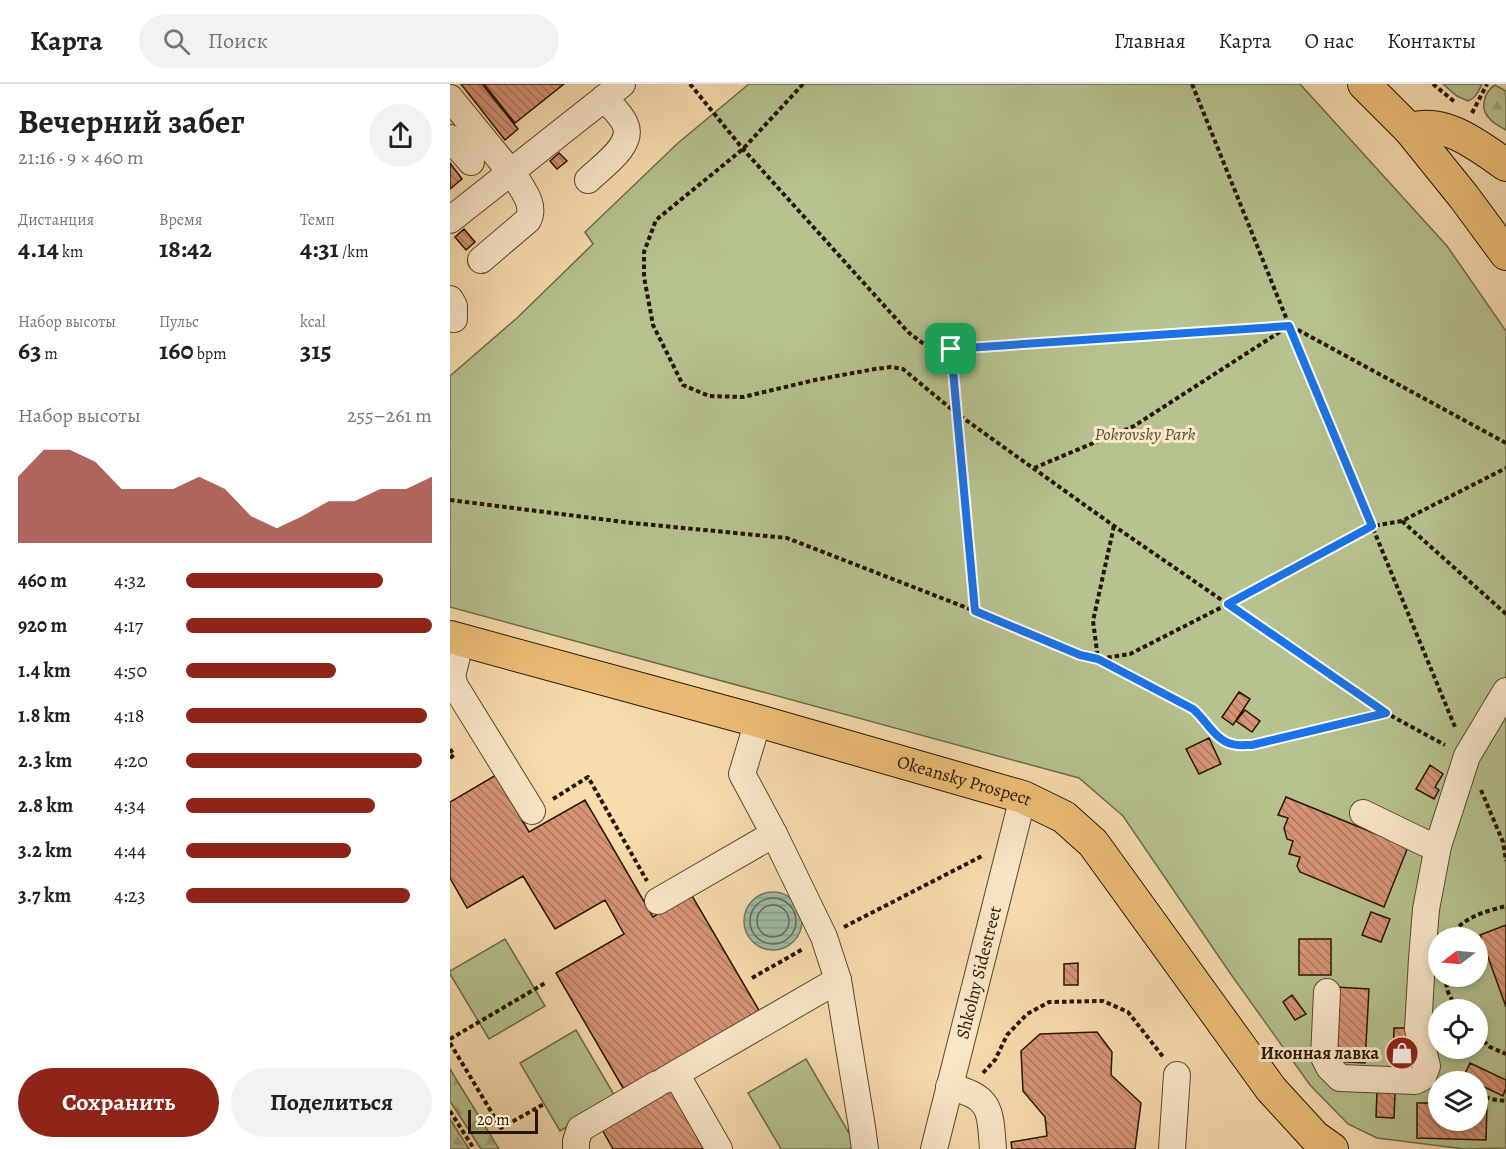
<!DOCTYPE html>
<html lang="ru">
<head>
<meta charset="utf-8">
<style>
  body { margin:0; font-family:Alegreya,serif; background:#f2f2f2; color:#202124; height:100vh; display:flex; flex-direction:column; font-size:22px; white-space:nowrap }
  * { box-sizing:border-box; margin:0 }
  p { font-size:20px; color:#757577 }
  .icon { flex:none; width:33px; height:33px; fill:none; stroke:currentColor; stroke-width:2; stroke-linecap:round; stroke-linejoin:round }
  .map { position:relative; flex:1; overflow:hidden }
  .sheet { display:flex; flex-direction:column; background:#fff; width:450px }
  .sheet>* { flex:none }
  .needle { width:39px; rotate:254deg }
  .tools { position:absolute; left:978px; top:843px; display:grid; gap:12px }
  .tools a { display:grid; place-items:center; width:60px; height:60px; border-radius:50%; background:#fff; box-shadow:0 3px 9px #0003; font-size:30px }
  .scale { position:absolute; left:18px; bottom:15px; width:70px; box-sizing:border-box; padding-left:6px; border:3px solid #261500; border-top:0; font-size:16px; line-height:21px; white-space:nowrap; color:#261500; -webkit-text-stroke:4px #fae8ca; paint-order:stroke }
  .pin { position:absolute; display:grid; place-items:center; width:51px; height:51px; color:#fff; margin:-26px; border-radius:12px; box-shadow:0 3px 9px #0006 }
  .round { display:grid; place-items:center; flex:none; width:63px; height:63px; border-radius:32px; background:#f2f2f2 }
  .overview { display:flex; align-items:center; justify-content:space-between; height:102px; padding:0 18px }
  h1 { font-size:33px; font-weight:600; line-height:45px }
  .figures { display:grid; grid-template-columns:repeat(3,1fr); gap:9px; height:102px; padding:6px 18px }
  .figures div { display:grid; align-content:center }
  .figures b { font-size:26px; font-weight:600 }
  .figures small { font-size:16px; font-weight:400 }
  .figures p { font-size:16px }
  .chart { height:168px; padding:12px 18px }
  .chart p { display:flex; justify-content:space-between }
  .chart svg { width:100%; height:108px; margin-top:6px; fill:#8f2418; opacity:.7 }
  .button { display:flex; gap:12px; margin-top:auto; padding:12px 18px }
  .button a { flex:1; height:69px; border-radius:36px; background:#8f2418; color:#fff; font-size:24px; font-weight:600; line-height:69px; text-align:center }
  .button a+a { background:#f2f2f2; color:#202124 }
  ul { padding:0 18px; list-style:none; font-size:20px }
  li { display:grid; grid-template-columns:96px 72px 1fr; align-items:center; height:45px }
  li i { height:15px; border-radius:8px; background:#8f2418 }
  header { display:flex; align-items:center; gap:36px; box-sizing:border-box; height:84px; padding:0 30px; background:#fff; border-bottom:2px solid #e0e0e0 }
  header strong { font-size:28px }
  nav { display:flex; gap:33px; margin-inline-start:auto; font-size:21px }
  .search { width:420px; height:54px; background:#f2f2f2; display:flex; align-items:center; gap:15px; box-sizing:border-box; padding:0 21px; border-radius:33px; color:#757577; font-size:22px }
  main { display:flex; flex:1; min-height:0 }
  .map>svg:first-child { display:block }
  .forest { fill:url(#forest-firs); stroke:#6e6c48; stroke-width:1.5 }
  .park { fill:#b6c28f; stroke:#6e6c48; stroke-width:1.5; fill-rule:evenodd }
  .water { fill:url(#water-rules); stroke:#6e7964; stroke-width:1.5 }
  .lines { fill:none; stroke-linecap:round; stroke-linejoin:round }
  .shore { stroke:#626853; stroke-width:1.5 }
  .building { fill:url(#building-back-hatch); stroke:#261500; stroke-width:1.5 }
  .minor-casing { stroke:#5a472c; stroke-width:28 }
  .major-casing { stroke:#261500; stroke-width:34 }
  .path { stroke:#261500; stroke-width:4; stroke-dasharray:4.5 3; stroke-linecap:butt }
  .minor { stroke:#fae8ca; stroke-width:26 }
  .major { stroke:#ecbe77; stroke-width:32 }
  .route-casing { stroke:#fff; stroke-width:12 }
  .route { stroke:#1a73e8; stroke-width:8 }
  .labels { text-anchor:middle; stroke-width:6; stroke-linejoin:round; paint-order:stroke }
  .park-label { font-size:18px; font-style:italic; fill:#585232; stroke:#fae8ca }
  .street-label { font-size:18px; fill:#261500; stroke:#fae8ca }
  .poi-label { font-size:18px; font-weight:bold; fill:#261500; stroke:#fae8ca; text-anchor:end }
</style>
</head>
<body>
<header>
<strong>Карта</strong>
<div class="search"><svg class="icon" aria-label="search" viewBox="0 0 24 24"><circle cx="10" cy="10" r="6"/><path d="M15 15l6 6"/></svg>Поиск</div>
<nav><a>Главная</a><a>Карта</a><a>О нас</a><a>Контакты</a></nav>
</header>
<main>
<section class="sheet">
<div class="overview"><div><h1>Вечерний забег</h1><p>21:16 · 9 × 460 m</p></div><a class="round"><svg class="icon" aria-label="share" viewBox="0 0 24 24"><path d="M12 15V3M7 8l5-5 5 5M5 13v7h14v-7"/></svg></a></div>
<div class="figures">
<div><p>Дистанция</p><b>4.14<small> km</small></b></div>
<div><p>Время</p><b>18:42</b></div>
<div><p>Темп</p><b>4:31<small> /km</small></b></div>
</div>
<div class="figures">
<div><p>Набор высоты</p><b>63<small> m</small></b></div>
<div><p>Пульс</p><b>160<small> bpm</small></b></div>
<div><p>kcal</p><b>315</b></div>
</div>
<div class="chart"><p><span>Набор высоты</span>255–261 m</p>
<svg viewBox="0 0 160 44" preserveAspectRatio="none"><path d="M0 44V17L10 6L20 6L30 11L40 22L50 22L60 22L70 17L80 22L90 33L100 38L110 33L120 27L130 27L140 22L150 22L160 17V44z"/></svg>
</div>
<ul>
<li><b>460 m</b>4:32<i style="width:80%"></i></li>
<li><b>920 m</b>4:17<i style="width:100%"></i></li>
<li><b>1.4 km</b>4:50<i style="width:61%"></i></li>
<li><b>1.8 km</b>4:18<i style="width:98%"></i></li>
<li><b>2.3 km</b>4:20<i style="width:96%"></i></li>
<li><b>2.8 km</b>4:34<i style="width:77%"></i></li>
<li><b>3.2 km</b>4:44<i style="width:67%"></i></li>
<li><b>3.7 km</b>4:23<i style="width:91%"></i></li>
</ul>
<div class="button"><a>Сохранить</a><a>Поделиться</a></div>
</section>
<div class="map">
<svg width="1056" height="1065" viewBox="0 0 1056 1065">
  <defs>
    <pattern id="forest-firs" width="22" height="20" patternUnits="userSpaceOnUse" patternTransform="scale(1.5)"><rect width="22" height="20" fill="#b6c28f"/><path d="M5 1l3.5 6h-7zM16 11l3.5 6h-7z" fill="#9ca67a"/></pattern>
    <pattern id="water-rules" width="6" height="5" patternUnits="userSpaceOnUse" patternTransform="scale(1.5)"><rect width="6" height="5" fill="#9ebca6"/><path d="M0 2.5h6" fill="none" stroke="#88a18d"/></pattern>
    <pattern id="building-back-hatch" width="6" height="6" patternUnits="userSpaceOnUse" patternTransform="scale(1.5)"><rect width="6" height="6" fill="#d89477"/><path d="M-1 5l2 2M0 0l6 6M5-1l2 2" fill="none" stroke="#af785f"/></pattern>
  </defs>
  <rect width="100%" height="100%" fill="#f7dcae"/>
  <filter id="stains"><feTurbulence type="fractalNoise" baseFrequency=".00333" numOctaves="4"/><feColorMatrix values="0 0 0 0 .2 0 0 0 0 .09 0 0 0 0 .02 0 0 0 .5 -.17"/></filter>
  <radialGradient id="worn" r=".72"><stop offset=".6" stop-color="#630" stop-opacity="0"/><stop offset="1" stop-color="#630" stop-opacity=".3"/></radialGradient>
  <path class="forest" d="M993,0H1032C1028,8 1026,14 1018,17L1007,12Z
    M1045,1L1056,7V46C1051,43 1044,40 1040,35C1029,25 1034,8 1045,1Z
    M0,985L3,990L49,1065H31L0,1017Z
    M0,1035L19,1065H0Z"/>
  <path class="park" d="M299,0H850L997,162L1056,247V1064L1015,1065L927,1054L898,1040L860,1001L780,889L673,732L629,694L0,523V292L67,234L143,160L135,148L228,59ZM988,854H1028V892H988ZM988,926H1028V964H988ZM988,998H1028V1036H988Z
    M55,855L95,922L39,955L0,890V887Z
    M126,946L166,1014L110,1047L70,979Z
    M356,975L406,1061L399,1065H331L298,1009Z"/>
  <path class="water" d="M294 837a29 29 0 1 1 58 0a29 29 0 1 1-58 0Z"/>
  <g class="lines">
    <path class="shore" d="M300 837a23 23 0 1 1 46 0a23 23 0 1 1-46 0Z
      M307 837a16 16 0 1 1 32 0a16 16 0 1 1-32 0Z"/>
  </g>
  <path class="building" d="M11,0H32L68,45L55,56Z
    M34,0H114L65,39Z
    M109,69L117,77L107,85L100,77Z
    M0,79L12,95L0,105Z
    M14,145L25,158L16,166L5,153Z
    M789,608L800,615L783,641L772,633Z
    M795,626L810,637L802,648L786,637Z
    M759,654L771,680L749,690L736,665Z
    M980,681L993,690L985,703L989,706L984,715L966,705Z
    M46,691L79,748L135,716L203,833L241,810L310,928L210,987L255,1065H163L149,1040L176,1009L106,889L174,850L155,816L105,845L73,792L17,824L0,794V718Z
    M836,713L958,763L934,823L850,788L847,782L850,773L839,770L843,757L837,755L834,744L838,734L828,731Z
    M921,828L940,835L931,858L912,851Z
    M1056,841V923L1030,851Z
    M849,855H881V891H849Z
    M628,879V901H614V880Z
    M886,903L919,905L915,979L882,977Z
    M842,911L856,930L845,936L833,918Z
    M944,944H961L960,994H942Z
    M647,948L662,968L661,991L691,1019L685,1065H562L561,1058L597,1052L595,1033L573,1007L571,967L590,950Z
    M1020,979L1056,996V1004L1053,1012L1028,1000V998H1021L1013,994Z
    M927,1008L945,1009L944,1034L926,1033Z
    M967,1019H988V1036H1028V1020H1037L1036,1056L967,1054Z"/>
  <g class="lines">
    <g class="minor-casing">
      <g id="minor">
        <path d="M0,14L67,96C75,109 85,122 78,136L31,176"/>
        <path d="M0,54L21,78"/>
        <path d="M138,96C151,83 185,61 175,40C171,30 161,22 154,14"/>
        <path d="M0,136L172,0"/>
        <path d="M0,215L4,222V235"/>
        <path d="M11,556L2,592L5,602L82,727"/>
        <path d="M308,637L292,690L324,750L374,853L388,896L412,1043L415,1065"/>
        <path d="M913,729L975,759L988,762"/>
        <path d="M208,817L324,750"/>
        <path d="M877,908L874,973L879,983L890,994L965,997L973,993L977,982L968,945L972,875L976,825L988,762L1017,672L1056,607"/>
        <path d="M226,990L269,1065"/>
        <path d="M215,996L388,896"/>
        <path d="M499,1003C542,1012 540,1027 543,1065"/>
        <path d="M126,1065V1057L130,1045L207,1000"/>
        <path id="s1" d="M484,1065L573,713"/>
        <path d="M722,1065L727,991"/>
      </g>
    </g>
    <g class="major-casing">
      <g id="major">
        <path d="M914,0L960,46L1014,113L1056,170"/>
        <path d="M960,46C993,33 1030,63 1056,81"/>
        <path id="s2" d="M0,553L308,637L573,713L614,733L643,759L821,1005L865,1053L882,1065"/>
      </g>
    </g>
    <path class="path" d="M240,0L293,65L458,248L479,264L501,265L839,241L1056,359
      M353,0L293,65L206,136L194,168V193L203,241L233,301L259,312L293,313L365,296L425,285L441,283L453,285L506,329L664,442L936,629L995,661
      M742,0L839,241L1005,643
      M983,0L1006,19
      M1022,29L1037,0
      M501,265L525,527
      M584,384L684,342L839,242
      M0,416L182,439L337,454L525,527L630,571L648,575L680,570L778,520L923,442L952,437L1056,384
      M952,437L1056,530
      M664,442L643,537L648,575L743,625C757,637 765,656 782,660C788,662 796,661 802,661L936,629
      M0,665L4,671L0,674
      M1031,706L1053,758L1056,777
      M103,715L138,693L197,797
      M394,843L534,771
      M1000,854C1010,834 1036,827 1056,822
      M302,894L353,865
      M996,899L998,908L1007,926
      M1028,952L1040,963L1056,970
      M0,955L97,898
      M0,959L51,1044L94,1020
      M533,989L545,976L557,951L577,930L599,918L653,917L678,928L714,974
      M1028,1011L1046,1016L1056,1017
      M0,1027L24,1065"/>
    <use href="#minor" class="minor"/>
    <use href="#major" class="major"/>
  </g>
  <g class="lines">
    <g class="route-casing">
      <path id="route" d="M839,242L922,442L778,520L936,629L802,661C796,661 788,662 782,660C765,656 757,637 743,625L648,575L630,571L525,527L501,265Z"/>
    </g>
    <use href="#route" class="route"/>
  </g>
  <defs>
    <g id="shop-disc" transform="scale(1.725)"><circle r="9.5" fill="#8f2418" stroke="#fae8ca"/><path d="M-5-2.5h2.3a2.7 3.5 0 0 1 5.4 0H5L5.5 6h-11ZM-1.5-2.5h3a1.5 2.3 0 0 0-3 0Z" fill="#fff"/></g>
  </defs>
  <g fill-rule="evenodd">
    <use href="#shop-disc" x="952" y="969"/>
  </g>
  <g class="labels">
    <g class="park-label">
      <text x="695" y="356">Pokrovsky Park</text>
    </g>
    <g class="street-label">
      <text dy="6" stroke="none"><textPath href="#s2" startOffset="534">Okeansky Prospect</textPath></text>
      <text dy="6" stroke="none"><textPath href="#s1" startOffset="182">Shkolny Sidestreet</textPath></text>
    </g>
    <g class="poi-label">
      <text x="929" y="975">Иконная лавка</text>
    </g>
  </g>
  <rect width="100%" height="100%" filter="url(#stains)"/>
  <rect width="100%" height="100%" fill="url(#worn)"/>
</svg>
<div class="tools">
<a><svg class="needle" viewBox="-14 -14 28 28"><path d="M0-13l5 13h-10z" fill="#e53935"/><path d="M0 13l5-13h-10z" fill="#757577"/></svg></a>
<a><svg class="icon" aria-label="locate" viewBox="0 0 24 24"><circle cx="12" cy="12" r="6"/><path d="M12 2v4M12 18v4M2 12h4M18 12h4"/></svg></a>
<a><svg class="icon" aria-label="layers" viewBox="0 0 24 24"><path d="M12 4l9 5-9 5-9-5zM3 14l9 5 9-5"/></svg></a>
</div>
<div class="scale">20 m</div>
<div class="pin" style="left:501px;top:265px;background:#1e9e55"><svg class="icon" aria-label="arrive" viewBox="0 0 24 24"><path d="M6 21V4h12l-3 4 3 4H6"/></svg></div>
</div>
</main>
</body>
</html>
